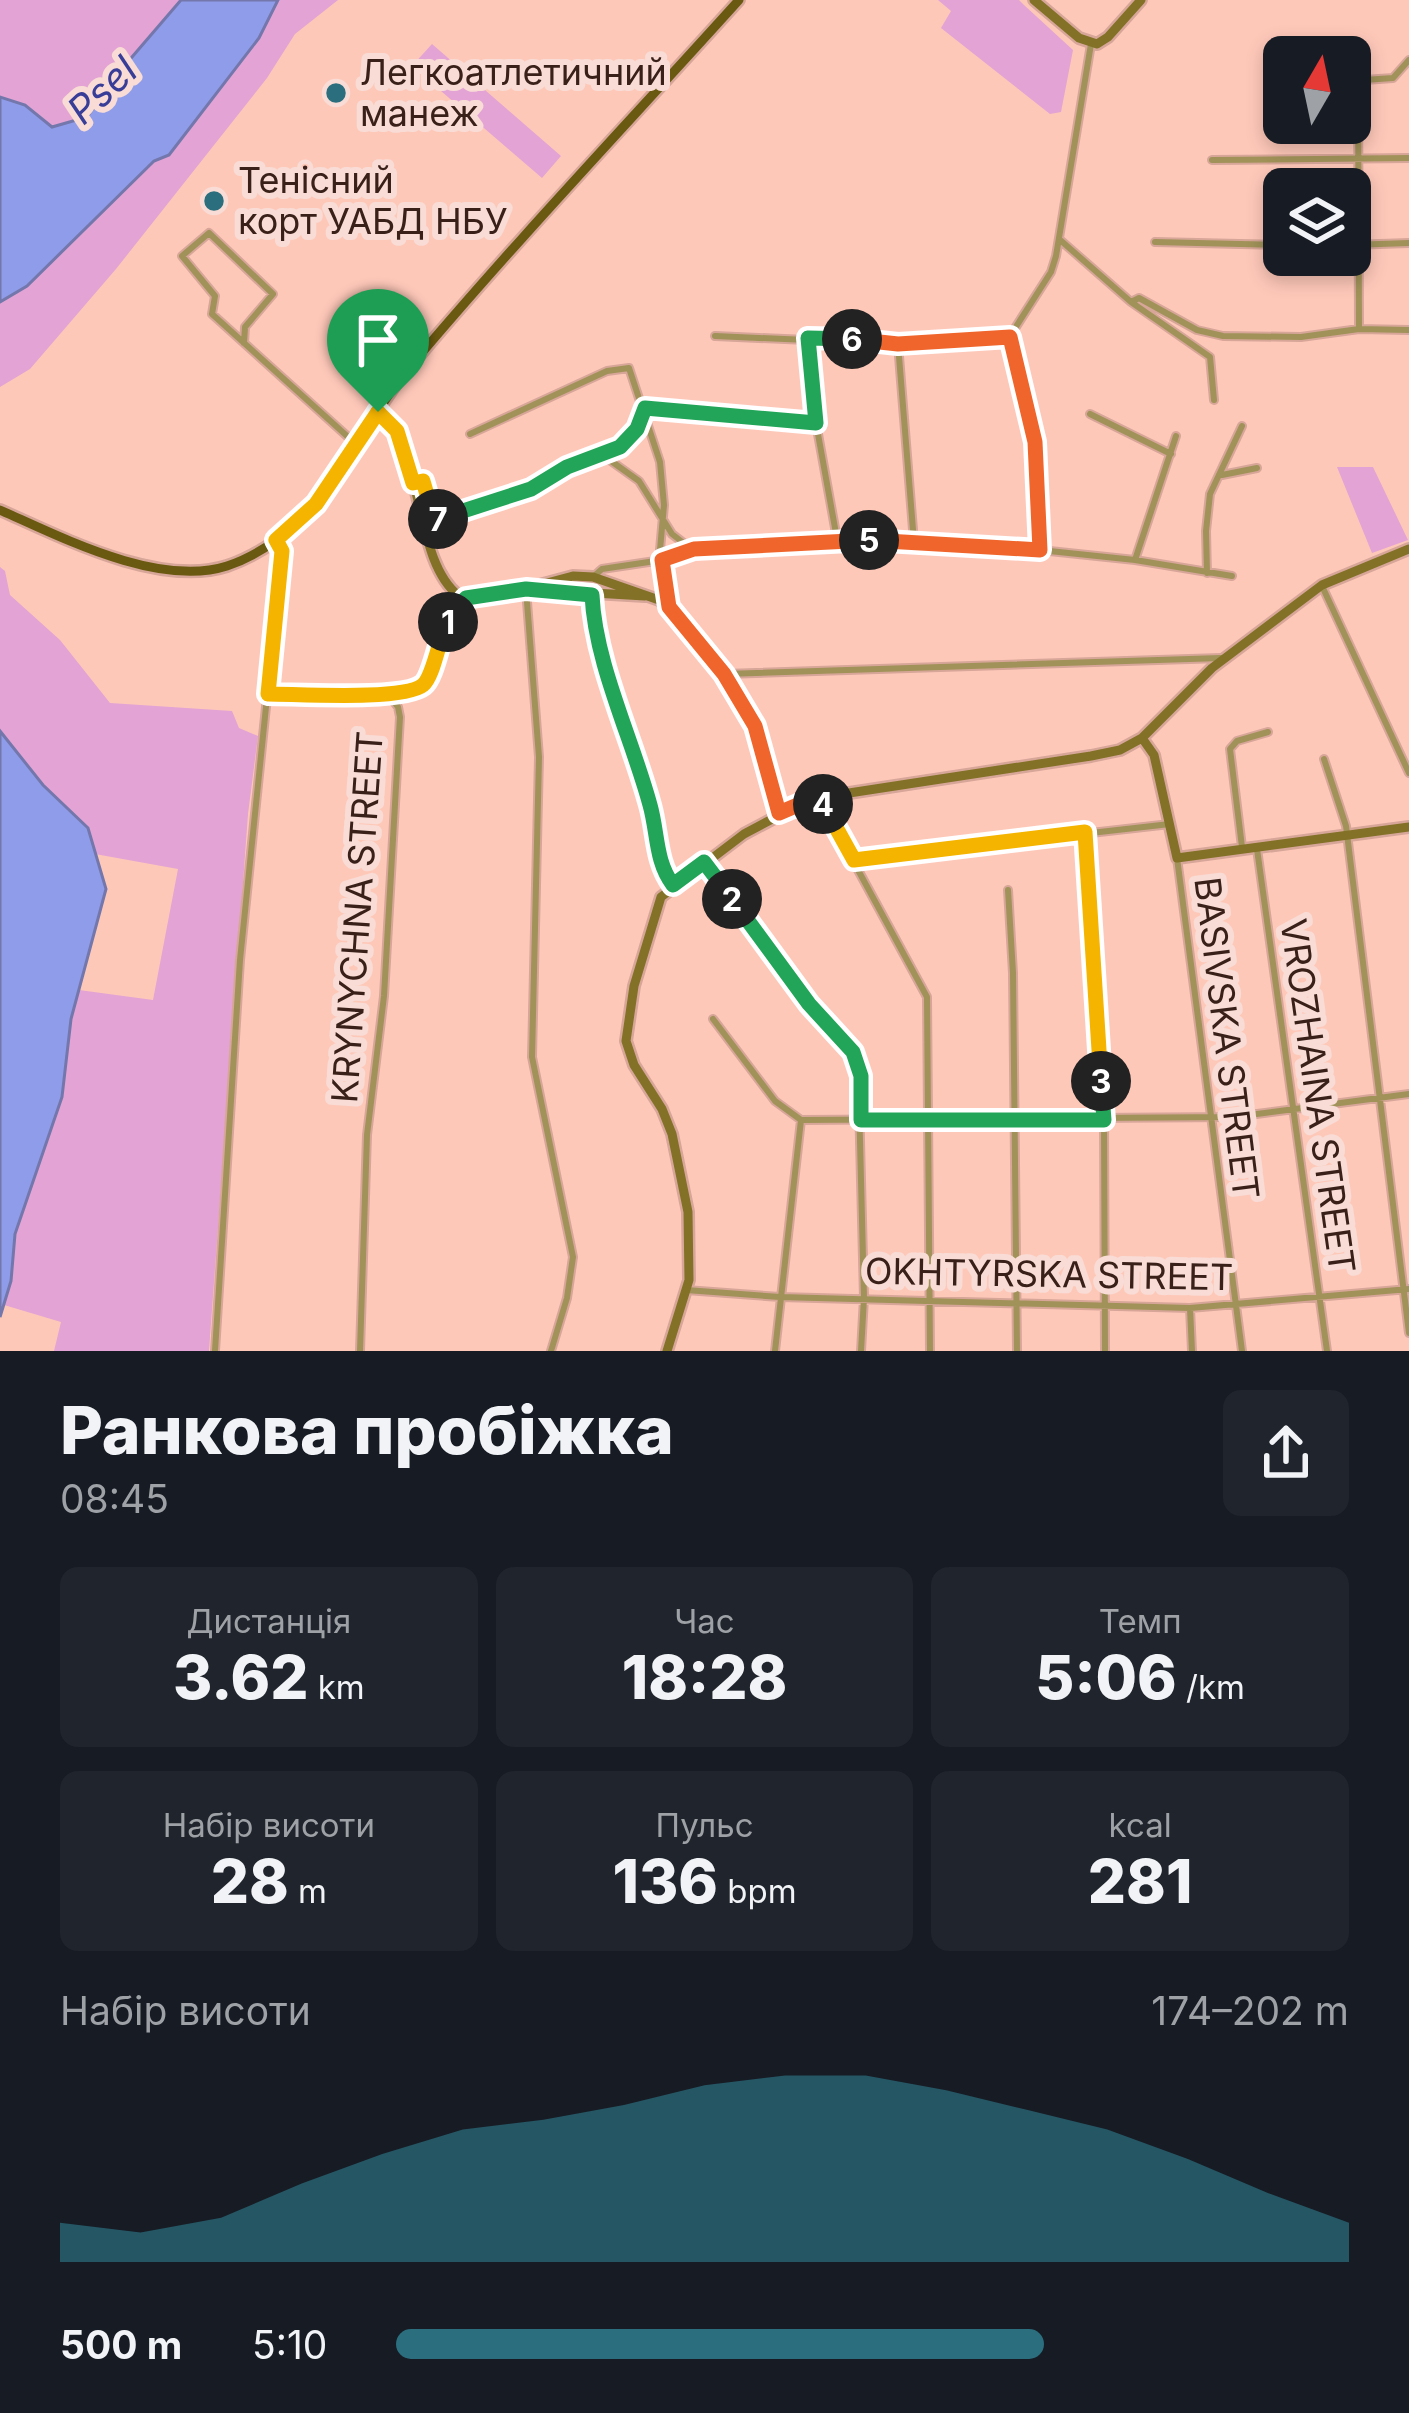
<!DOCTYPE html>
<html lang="uk">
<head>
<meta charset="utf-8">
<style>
  body { margin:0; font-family:Inter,sans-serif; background:#20242c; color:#f1f3f6; height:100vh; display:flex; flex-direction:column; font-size:45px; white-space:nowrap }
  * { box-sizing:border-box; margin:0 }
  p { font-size:39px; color:#9ea1a6 }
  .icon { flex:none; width:66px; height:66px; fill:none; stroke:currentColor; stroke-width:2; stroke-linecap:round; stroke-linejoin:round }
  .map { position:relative; height:1351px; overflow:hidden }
  .details { display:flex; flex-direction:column; background:#171b24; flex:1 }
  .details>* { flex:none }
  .needle { width:78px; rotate:9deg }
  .buttons { position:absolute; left:1263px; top:36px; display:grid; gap:24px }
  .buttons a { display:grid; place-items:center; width:108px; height:108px; border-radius:18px; background:#171b24; box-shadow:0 6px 18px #0003; font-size:60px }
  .pin { position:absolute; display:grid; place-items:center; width:102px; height:102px; color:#fff; margin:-123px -51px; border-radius:50% 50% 50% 0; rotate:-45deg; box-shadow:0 0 12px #0007 }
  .pin .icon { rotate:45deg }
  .km { position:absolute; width:60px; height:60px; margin:-30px; border-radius:50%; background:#222; color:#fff; font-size:33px; line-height:60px; text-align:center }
  .round { display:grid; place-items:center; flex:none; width:126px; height:126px; border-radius:18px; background:#20242c }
  .summary { display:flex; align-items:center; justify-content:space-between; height:204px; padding:0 60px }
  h1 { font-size:66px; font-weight:800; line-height:90px }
  .figures { display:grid; grid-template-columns:repeat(3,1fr); gap:18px; height:204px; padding:12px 60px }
  .figures div { display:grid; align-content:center; border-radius:18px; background:#20242c; text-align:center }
  .figures b { font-size:60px; font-weight:800 }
  .figures small { font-size:33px; font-weight:400 }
  .figures p { font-size:33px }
  .chart { height:336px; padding:24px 60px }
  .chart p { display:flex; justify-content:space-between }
  .chart svg { width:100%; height:216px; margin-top:12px; fill:#2b6f7f; opacity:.7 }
  ul { padding:0 60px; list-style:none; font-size:39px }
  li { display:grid; grid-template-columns:192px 144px 1fr; align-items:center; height:90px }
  li i { height:30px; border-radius:15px; background:#2b6f7f }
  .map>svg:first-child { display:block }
  .green { fill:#e3a3d4 }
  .water { fill:#8e9cea; stroke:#7477ab; stroke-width:3 }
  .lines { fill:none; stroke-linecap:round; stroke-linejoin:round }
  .street-casing { stroke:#d7a699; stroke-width:10 }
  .secondary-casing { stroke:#d7a699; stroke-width:14 }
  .primary-casing { stroke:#d7a699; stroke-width:14 }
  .street { stroke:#a19259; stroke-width:6 }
  .secondary { stroke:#827126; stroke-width:9 }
  .primary { stroke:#6a5910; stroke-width:9 }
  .split-1-casing { stroke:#fff; stroke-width:24 }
  .split-2-casing { stroke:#fff; stroke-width:24 }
  .split-3-casing { stroke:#fff; stroke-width:24 }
  .split-4-casing { stroke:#fff; stroke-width:24 }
  .split-5-casing { stroke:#fff; stroke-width:24 }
  .split-6-casing { stroke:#fff; stroke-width:24 }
  .split-7-casing { stroke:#fff; stroke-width:24 }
  .split-8-casing { stroke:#fff; stroke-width:24 }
  .split-1 { stroke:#f5b400; stroke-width:15 }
  .split-2 { stroke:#22a559; stroke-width:15 }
  .split-3 { stroke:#22a559; stroke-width:15 }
  .split-4 { stroke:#f5b400; stroke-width:15 }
  .split-5 { stroke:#f0652b; stroke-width:15 }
  .split-6 { stroke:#f0652b; stroke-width:15 }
  .split-7 { stroke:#22a559; stroke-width:15 }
  .split-8 { stroke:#f5b400; stroke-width:15 }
  .poi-dot { fill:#2b6f7f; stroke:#f8dcd5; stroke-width:4.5 }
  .labels { text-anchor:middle; stroke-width:12; stroke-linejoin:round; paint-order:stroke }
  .poi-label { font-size:36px; fill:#392019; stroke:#f8dcd5; text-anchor:start }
  .street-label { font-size:36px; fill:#392019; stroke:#f8dcd5 }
  .water-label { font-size:39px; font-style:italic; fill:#383d97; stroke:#f8dcd5 }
</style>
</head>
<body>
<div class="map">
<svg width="1409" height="1351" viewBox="0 0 1409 1351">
  <rect width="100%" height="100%" fill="#fec8b9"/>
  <path class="green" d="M0,0H181L120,71L87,117L52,127L25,105L0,97Z
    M278,0H338L295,34L267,78L116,269L30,369L0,387V302L27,286L155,160L169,155L259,38Z
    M938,0H1019L1024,5L1073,50L1061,112L1050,114L941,28L951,11Z
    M432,44L561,156L542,178L412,66Z
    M1337,467H1373L1408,540L1372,553Z
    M0,567L5,571L10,595L60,640L110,703L232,711L239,728L258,736L248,814L209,1351H54L61,1322L4,1305L11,1281L15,1234L62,1097L71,1019L79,990L153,1000L178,869L95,854L88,827L43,785L0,731Z"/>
  <path class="water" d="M181,0H278L259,38L169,155L154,161L27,286L0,302V97L25,105L52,127L87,117L120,71Z
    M0,731L43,785L88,828L106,889L71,1019L62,1097L15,1234L11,1281L0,1317Z"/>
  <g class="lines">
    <g class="street-casing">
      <path id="street" d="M1354,58L1358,81L1359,329
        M1350,81L1393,78L1409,60
        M1212,160L1409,158
        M1059,239L1131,302L1210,357L1214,400
        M1155,242L1284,245
        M1350,245L1409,243
        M1131,302L1139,298L1197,330L1223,336L1301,337L1359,329L1409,330
        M715,336L898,344L1010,336
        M1010,336L1051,272L1056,256L1091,44
        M1010,336L1035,443L1040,550
        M808,338L816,423L837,539
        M244,343L245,327L273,294L209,233L182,256L215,296L212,314L357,445
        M898,344L914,542
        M1090,414L1171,454
        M470,434L607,371L629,368L660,462L664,505L660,550L669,607
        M604,456L639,481L672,534L690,548
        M1222,475L1257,468
        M413,483L423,481L433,515L442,520L531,489L567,467L620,447L637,429L645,408L816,423
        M1135,560L1176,436
        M1207,573L1206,531L1210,494L1242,426
        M593,577L602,569L662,560L694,549L837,539L1040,550L1135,560L1232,576
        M1322,586L1409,773
        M526,589L539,757L532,1057L573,1257L567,1298L551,1351
        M592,595L596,634L657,829L659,861L673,885
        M725,674L1221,658
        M269,694L375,695L418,688L427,680L445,625L466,599
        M1324,759L1346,826L1409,1333
        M820,800L927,997L930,1351
        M1085,832L1104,1120L1105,1351
        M1242,847L1230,749L1237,741L1268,732
        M1257,849L1327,1351
        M1177,858L1242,1351
        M854,860L1170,824
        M707,865L809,1004L858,1062L864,1298L861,1351
        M1008,890L1013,973L1017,1351
        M713,1019L775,1101L801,1120L775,1351
        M801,1120L1234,1117L1409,1094
        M686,1290L780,1297L1190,1308L1409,1289
        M1190,1308L1192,1351
        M215,1351L240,960L282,551L276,540
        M360,1351L367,1135L384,996L400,717L398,707L388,694"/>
    </g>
    <g class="secondary-casing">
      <path id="secondary" d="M1034,0L1079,38L1097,44L1108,37L1141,0
        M378,412C427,454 412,559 459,596L486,598L526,589L645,596
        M532,587L573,576L593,577L659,600L681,617L723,674L755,726L779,813
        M1142,738L1154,755L1177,858L1409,827
        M667,1351L689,1280L688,1212L672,1134L662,1109L634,1065L626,1041L634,986L661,897L744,834L810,799L1091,756L1120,750L1142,738L1212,668L1322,585L1409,549"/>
    </g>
    <g class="primary-casing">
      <path id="primary" d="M0,510C61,537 159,588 227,566C260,555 294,530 316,504C353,463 373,410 409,368C515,242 629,122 739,0"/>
    </g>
    <use href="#street" class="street"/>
    <use href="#secondary" class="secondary"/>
    <use href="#primary" class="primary"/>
  </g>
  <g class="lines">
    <g class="split-1-casing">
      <path id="split-1" d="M378,412L316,504L276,540L282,551L268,694C298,694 403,701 423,685C434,676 439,637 448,622"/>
    </g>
    <g class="split-2-casing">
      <path id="split-2" d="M448,622L466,598L526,589L592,595C595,663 632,738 650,805C658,833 655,861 673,885L704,862L732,899"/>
    </g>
    <g class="split-3-casing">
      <path id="split-3" d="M732,899L809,1004L853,1052L861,1076V1120H1104L1101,1081"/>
    </g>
    <g class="split-4-casing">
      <path id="split-4" d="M823,804L854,860L1085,832L1101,1081"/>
    </g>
    <g class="split-5-casing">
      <path id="split-5" d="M823,804L819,796L779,813L755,726L724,674L669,607L662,560L694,549L869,540"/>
    </g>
    <g class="split-6-casing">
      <path id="split-6" d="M852,339L898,344L1010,337L1035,442L1040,550L869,540"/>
    </g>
    <g class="split-7-casing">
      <path id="split-7" d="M438,519L531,489L567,467L620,447L637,429L645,408L816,423L808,338L852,339"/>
    </g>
    <g class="split-8-casing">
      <path id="split-8" d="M378,412L397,431L413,483L423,481L433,515L438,519"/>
    </g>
    <use href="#split-1" class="split-1"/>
    <use href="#split-2" class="split-2"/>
    <use href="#split-3" class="split-3"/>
    <use href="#split-4" class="split-4"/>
    <use href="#split-5" class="split-5"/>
    <use href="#split-6" class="split-6"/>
    <use href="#split-7" class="split-7"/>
    <use href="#split-8" class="split-8"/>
  </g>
  <g class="poi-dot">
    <circle cx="336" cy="93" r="12"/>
    <circle cx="214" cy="201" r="12"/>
  </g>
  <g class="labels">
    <g class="poi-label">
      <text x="360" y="85">Легкоатлетичний<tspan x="360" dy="41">манеж</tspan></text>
      <text x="238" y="193">Тенісний<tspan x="238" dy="41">корт УАБД НБУ</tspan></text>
    </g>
    <g class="street-label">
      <text transform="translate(357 917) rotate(-86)" y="13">KRYNYCHNA STREET</text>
      <text transform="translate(1227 1038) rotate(83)" y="13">BASIVSKA STREET</text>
      <text transform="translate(1318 1096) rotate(82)" y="13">VROZHAINA STREET</text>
      <text transform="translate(1049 1274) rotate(1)" y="13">OKHTYRSKA STREET</text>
    </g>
    <g class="water-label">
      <text transform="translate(102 90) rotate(-43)" y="14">Psel</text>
    </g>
  </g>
</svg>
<div class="buttons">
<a><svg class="needle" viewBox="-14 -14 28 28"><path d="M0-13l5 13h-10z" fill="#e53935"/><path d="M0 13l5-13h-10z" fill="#9ea1a6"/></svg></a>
<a><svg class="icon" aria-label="layers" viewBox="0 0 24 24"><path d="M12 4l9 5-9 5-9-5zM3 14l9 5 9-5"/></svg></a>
</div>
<div class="pin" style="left:378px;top:412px;background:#1e9e55"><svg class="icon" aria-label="arrive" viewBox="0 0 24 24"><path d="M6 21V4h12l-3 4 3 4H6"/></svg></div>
<b class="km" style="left:448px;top:622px">1</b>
<b class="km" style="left:732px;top:899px">2</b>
<b class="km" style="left:1101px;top:1081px">3</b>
<b class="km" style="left:823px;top:804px">4</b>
<b class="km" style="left:869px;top:540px">5</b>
<b class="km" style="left:852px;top:339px">6</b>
<b class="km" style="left:438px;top:519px">7</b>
</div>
<section class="details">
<div class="summary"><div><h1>Ранкова пробіжка</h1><p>08:45</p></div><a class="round"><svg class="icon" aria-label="share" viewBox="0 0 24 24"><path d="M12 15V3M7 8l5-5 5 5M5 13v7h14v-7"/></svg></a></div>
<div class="figures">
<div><p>Дистанція</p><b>3.62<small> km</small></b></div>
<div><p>Час</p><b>18:28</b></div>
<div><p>Темп</p><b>5:06<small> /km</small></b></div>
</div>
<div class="figures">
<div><p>Набір висоти</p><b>28<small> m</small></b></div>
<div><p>Пульс</p><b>136<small> bpm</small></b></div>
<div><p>kcal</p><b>281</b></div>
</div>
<div class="chart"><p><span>Набір висоти</span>174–202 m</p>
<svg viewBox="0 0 160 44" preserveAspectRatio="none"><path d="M0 44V36L10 38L20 35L30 28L40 22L50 17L60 15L70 12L80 8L90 6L100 6L110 9L120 13L130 17L140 23L150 30L160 36V44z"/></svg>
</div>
<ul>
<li><b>500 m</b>5:10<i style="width:68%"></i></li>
</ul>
</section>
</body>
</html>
